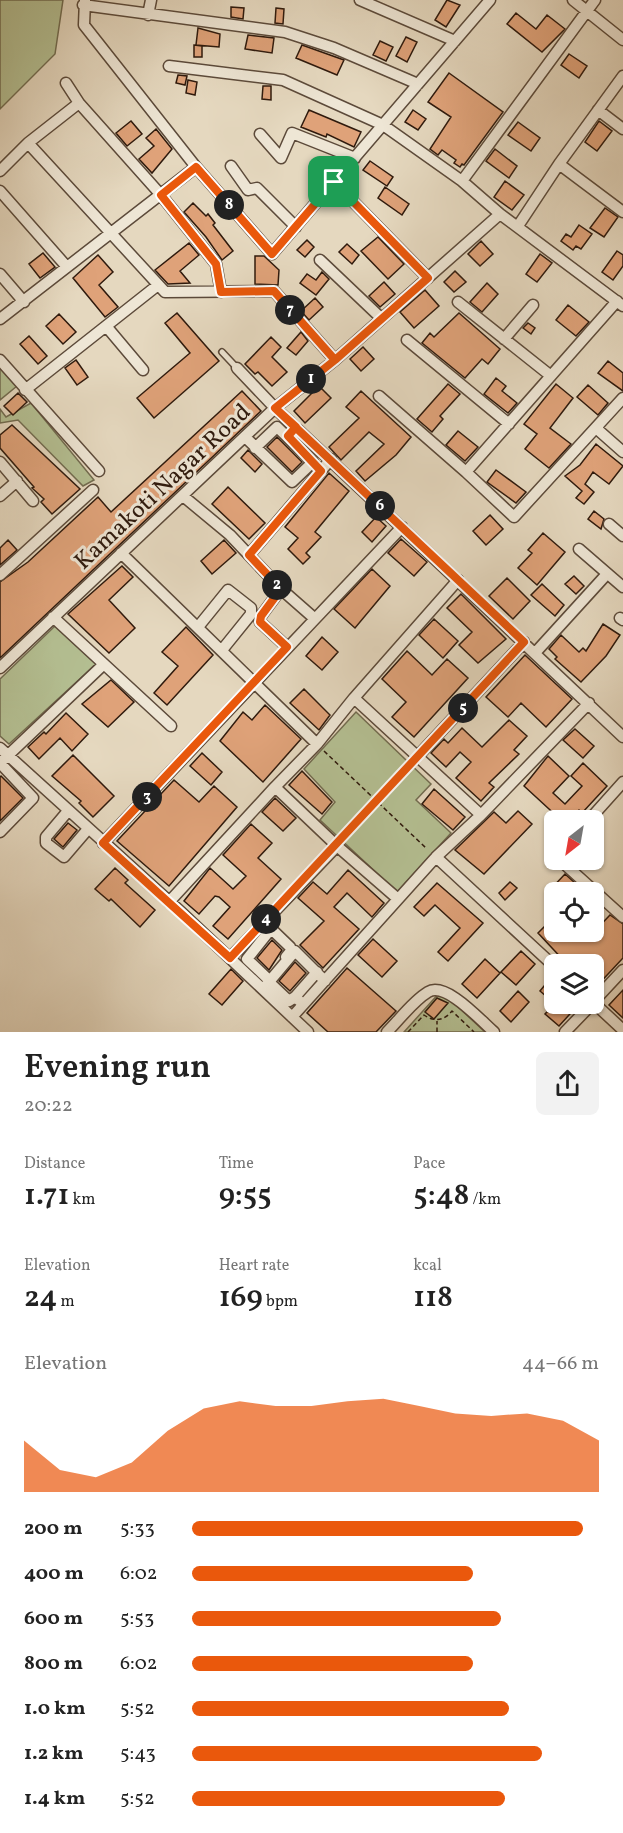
<!DOCTYPE html>
<html lang="en">
<head>
<meta charset="utf-8">
<style>
  body { margin:0; font-family:Vollkorn,serif; background:#f2f2f2; color:#222; height:100vh; display:flex; flex-direction:column; font-size:22px; white-space:nowrap }
  * { box-sizing:border-box; margin:0 }
  p { font-size:20px; color:#767676 }
  .icon { flex:none; width:33px; height:33px; fill:none; stroke:currentColor; stroke-width:2; stroke-linecap:round; stroke-linejoin:round }
  .map { position:relative; height:1032px; overflow:hidden }
  .details { display:flex; flex-direction:column; background:#fff; flex:1 }
  .details>* { flex:none }
  .needle { width:39px; rotate:211deg }
  .controls { position:absolute; left:544px; top:810px; display:grid; gap:12px }
  .controls a { display:grid; place-items:center; width:60px; height:60px; border-radius:9px; background:#fff; box-shadow:0 2px 4px #0004; font-size:30px }
  .pin { position:absolute; display:grid; place-items:center; width:51px; height:51px; color:#fff; margin:-26px; border-radius:12px; box-shadow:0 3px 9px #0006 }
  .km { position:absolute; width:30px; height:30px; margin:-15px; border-radius:50%; background:#222; color:#fff; font-size:16px; line-height:30px; text-align:center }
  .round { display:grid; place-items:center; flex:none; width:63px; height:63px; border-radius:9px; background:#f2f2f2 }
  .headline { display:flex; align-items:center; justify-content:space-between; height:102px; padding:0 24px }
  h1 { font-size:33px; font-weight:600; line-height:45px }
  .stats { display:grid; grid-template-columns:repeat(3,1fr); gap:9px; height:102px; padding:6px 24px }
  .stats div { display:grid; align-content:center }
  .stats b { font-size:30px; font-weight:600 }
  .stats small { font-size:16px; font-weight:400 }
  .stats p { font-size:16px }
  .chart { height:168px; padding:12px 24px }
  .chart p { display:flex; justify-content:space-between }
  .chart svg { width:100%; height:108px; margin-top:6px; fill:#ea580c; opacity:.7 }
  ul { padding:0 24px; list-style:none; font-size:20px }
  li { display:grid; grid-template-columns:96px 72px 1fr; align-items:center; height:45px }
  li i { height:15px; border-radius:8px; background:#ea580c }
  .map>svg:first-child { display:block }
  .green { fill:#b4bf92; stroke:#726c50; stroke-width:1.5 }
  .building { fill:#dfa279; stroke:#2f1a0d; stroke-width:1.5 }
  .lines { fill:none; stroke-linecap:round; stroke-linejoin:round }
  .lane-casing { stroke:#5c4a3a; stroke-width:8 }
  .street-casing { stroke:#5c4a3a; stroke-width:13 }
  .path { stroke:#2f1a0d; stroke-width:1.5; stroke-dasharray:4.5 3; stroke-linecap:butt }
  .lane { stroke:#eee6d5; stroke-width:5 }
  .street { stroke:#eee6d5; stroke-width:10 }
  .route-casing { stroke:#fff; stroke-width:12 }
  .route { stroke:#ea580c; stroke-width:8 }
  .labels { text-anchor:middle; stroke-width:6; stroke-linejoin:round; paint-order:stroke }
  .street-label { font-size:24px; fill:#2f1a0d; stroke:#eee6d5 }
</style>
</head>
<body>
<div class="map">
<svg width="623" height="1032" viewBox="0 0 623 1032">
  <rect width="100%" height="100%" fill="#e5d8bf"/>
  <filter id="stains"><feTurbulence type="fractalNoise" baseFrequency=".00333" numOctaves="4"/><feColorMatrix values="0 0 0 0 .2 0 0 0 0 .09 0 0 0 0 .02 0 0 0 .5 -.17"/></filter>
  <radialGradient id="worn" r=".72"><stop offset=".6" stop-color="#630" stop-opacity="0"/><stop offset="1" stop-color="#630" stop-opacity=".3"/></radialGradient>
  <path class="green" d="M0,0H63L55,54L0,109Z
    M0,367L17,386L0,400Z
    M31,403L94,480L83,486L18,420L0,423V409L6,417Z
    M55,626L96,664L9,744L0,736V679Z
    M356,712L431,784L416,800L451,833L397,892L320,820L335,802L304,769Z
    M441,991L485,1032H404Z"/>
  <path class="building" d="M447,0L460,5L446,27L435,20Z
    M231,7L244,8L243,19L231,17Z
    M276,8L284,9L283,24L275,23Z
    M516,13L536,29L547,15L565,29L542,52L507,24Z
    M198,28L220,34L219,47L196,45Z
    M248,35L274,38L272,53L245,49Z
    M406,37L417,42L407,62L396,56Z
    M380,41L393,47L386,61L373,55Z
    M194,45L202,46V57H194Z
    M302,45L344,60L337,75L296,58Z
    M569,54L587,66L579,78L561,65Z
    M449,73L503,112L464,165L462,164L460,167L454,163L456,160L442,150L438,155L430,149L451,117L428,102Z
    M178,75L187,76L185,85L176,83Z
    M188,80L197,82L195,95L186,93Z
    M263,86H271V100L262,99Z
    M309,110L361,132L354,147L327,134L326,137L301,127Z
    M413,110L426,119L418,130L405,122Z
    M131,121L142,134L127,146L116,133Z
    M599,121L612,131L597,151L585,142Z
    M518,122L540,138L531,151L508,135Z
    M156,129L172,149L152,173L139,159L154,146L146,138Z
    M495,149L517,166L509,178L486,161Z
    M328,157L340,163L327,178L319,174Z
    M370,161L393,177L387,186L363,170Z
    M505,181L524,195L512,210L494,197Z
    M385,187L409,204L402,215L378,198Z
    M193,203L206,216L208,214L215,223L213,225L233,251L222,260L206,237L184,212Z
    M605,208L618,217L604,237L590,228Z
    M579,225L592,234L581,249L576,246L573,250L561,241L566,234L571,237Z
    M378,237L404,264L388,279L361,251Z
    M307,240L314,247L305,257L297,250Z
    M481,241L493,254L480,266L468,254Z
    M189,243L199,255L180,271L190,283L168,284L155,270Z
    M347,244L359,255L352,264L339,252Z
    M617,251L623,255V266L613,280L602,272Z
    M43,253L55,267L40,278L29,264Z
    M540,254L552,263L537,282L526,274Z
    M98,255L113,272L99,285L118,307L105,317L73,278Z
    M255,256H264L279,270L278,285L255,284Z
    M455,271L466,282L454,292L444,282Z
    M322,272L329,279L316,295L300,283L307,274L316,280Z
    M384,282L395,294L380,307L369,296Z
    M487,283L498,294L482,312L470,302Z
    M425,290L439,306L414,328L400,312Z
    M315,298L323,307L309,320L301,311Z
    M568,305L589,322L576,336L556,320Z
    M177,313L219,361L154,418L137,398L190,353L165,323Z
    M459,313L500,349L488,364L482,359L465,378L422,343L430,333L434,337Z
    M59,314L76,332L63,344L46,326Z
    M528,323L535,328L531,334L523,328Z
    M301,332L308,341L296,355L287,348Z
    M29,336L47,356L38,364L20,344Z
    M271,337L281,347L272,357L287,372L272,386L258,372L255,374L245,364Z
    M363,347L374,359L361,371L350,359Z
    M76,360L88,377L77,385L65,368Z
    M608,361L623,373V391L598,373Z
    M496,378L506,386L502,391L517,403L508,413L484,394Z
    M448,384L460,394L440,416L443,419L432,432L417,419Z
    M556,384L573,398L550,428L571,444L549,468L525,449L537,434L524,424Z
    M588,385L608,403L598,415L577,397Z
    M319,386L331,398L305,423L294,411Z
    M242,391L261,411L0,658V582L28,562L98,497L111,512Z
    M361,391L411,437L396,455L365,481L356,471L384,444L369,432L341,460L329,447L359,418L346,407Z
    M18,393L27,402L13,415L4,406Z
    M12,425L80,489L52,514L41,502L44,499L32,488L34,487L0,448V435Z
    M458,431L478,447L465,461L446,445Z
    M277,437L302,462L292,472L267,447Z
    M596,444L623,466L609,484L593,472L585,484L594,492L584,504L576,498L582,491L565,476L580,465Z
    M248,450L262,464L255,472L241,458Z
    M496,470L526,492L516,503L487,482Z
    M329,473L349,491L315,532L321,537L306,553L310,557L303,564L288,549L298,538L285,527Z
    M228,487L265,523L249,539L212,504Z
    M594,511L604,519L601,529L588,519Z
    M490,515L503,529L486,545L473,531Z
    M376,517L386,526L372,542L362,532Z
    M543,533L565,552L537,585L518,568L532,553L528,550Z
    M401,539L427,562L414,576L388,553Z
    M8,540L17,550L0,565V548Z
    M224,540L236,553L212,574L201,561Z
    M122,566L133,577L109,600L135,628L109,653L68,614Z
    M372,569L390,586L355,628L334,609Z
    M574,576L584,586L576,594L565,584Z
    M507,578L530,601L513,619L489,596Z
    M542,584L564,605L555,616L531,595Z
    M461,594L506,639L478,663L459,645L472,632L447,608Z
    M434,619L458,641L443,658L419,635Z
    M603,624L620,635L606,656L581,682L555,659L557,657L549,649L561,635L579,652L583,648L586,651Z
    M186,627L213,655L167,705L154,693L178,666L162,652Z
    M322,637L338,652L322,670L306,656Z
    M407,651L432,675L447,659L468,678L414,737L392,717L406,702L382,679Z
    M525,655L572,699L546,727L521,703L508,717L486,697Z
    M111,680L134,702L108,727L82,704Z
    M304,689L330,715L319,730L290,703Z
    M265,705L301,739L263,782L220,741L243,712L252,720Z
    M66,713L88,734L72,751L60,738L39,759L28,747L44,732L46,734Z
    M509,720L527,736L514,750L519,754L489,783L494,787L481,801L456,778L471,762L460,752L446,767L431,753L444,739L448,743L462,728L482,747Z
    M575,729L594,746L583,758L563,740Z
    M202,753L222,772L211,785L190,766Z
    M73,755L114,796L93,817L79,803L81,801L52,776Z
    M548,756L569,776L553,793L565,804L582,786L571,776L583,763L607,786L582,813L579,810L570,820H561L524,786Z
    M302,771L332,802L322,814L289,785Z
    M1,776L23,798L0,821V777Z
    M174,780L199,802L214,786L237,807L169,886L117,841Z
    M434,789L465,817L453,830L422,804Z
    M275,798L296,818L283,831L262,812Z
    M518,811L532,824L484,874L455,850L494,812L506,823Z
    M68,823L77,830L63,847L54,839Z
    M251,824L272,843L258,858L281,879L228,939L213,926L230,907L219,897L215,896L199,914L184,901L210,868L233,889L246,876L223,855Z
    M115,868L128,880L125,883L155,910L140,927L111,899L109,901L95,889Z
    M348,870L384,903L372,917L347,893L334,907L359,929L323,968L300,945L324,921L298,898L313,882L327,894Z
    M565,874L585,892H548Z
    M510,882L517,888L505,900L499,893Z
    M437,883L483,923L448,961L438,952L460,928L435,905L424,916L414,907Z
    M610,915L623,924V958L594,989V964H567L538,933L555,916V932H585L590,936Z
    M373,939L397,961L382,977L358,955Z
    M272,940L282,950L269,970L257,958Z
    M521,951L535,964L516,985L501,972Z
    M485,959L500,973L477,998L462,984Z
    M295,962L306,973L290,991L279,981Z
    M347,968L396,1011L376,1032H328L307,1013Z
    M231,969L243,981L222,1005L209,994Z
    M549,980L555,986V1004H579L559,1026L545,1014L555,1004L540,991Z
    M623,990V1018L609,1005Z
    M518,991L529,1002L511,1022L500,1011Z
    M437,998L448,1003L434,1019L425,1012Z"/>
  <g class="lines">
    <g class="lane-casing">
      <path id="lane" d="M222,352L237,368"/>
    </g>
    <g class="street-casing">
      <path id="street" d="M85,0L84,25L196,167L272,254L490,0
        M360,0L455,41
        M573,0L623,40
        M595,0L462,181L500,214L623,306
        M83,5L285,32L334,48L418,84
        M148,15L151,0
        M169,66L283,80L383,125L462,181
        M623,76L559,164L623,212
        M66,83L79,103L161,195L216,264L221,292
        M598,110L623,129
        M260,134L281,158L292,133L355,158
        M28,143L79,103
        M231,166L248,190L257,188L296,227
        M0,171L28,143L165,292L274,291L335,360
        M334,182L428,278
        M0,191L67,267
        M518,226L559,164
        M320,260L381,318
        M0,274L24,302
        M458,302L551,376
        M0,319L196,167
        M106,326L143,370
        M504,339L533,305
        M407,340L509,424
        M0,360L99,471
        M237,368L275,408L623,737
        M25,390L158,285
        M379,396L466,472L617,301
        M597,429L623,452
        M245,437L292,482L313,462L277,427L255,448
        M0,462L33,501
        M466,472L514,517L623,398
        M0,496L17,481
        M183,496L230,535L281,589L314,618
        M609,524L623,536
        M579,549L623,587
        M121,553L317,744
        M249,555L331,459
        M0,575L93,490
        M458,580L354,698L481,815L589,703
        M281,589L261,616L260,622L287,647
        M53,617L171,726
        M620,618L623,620
        M198,627L228,590L251,608V614L222,650
        M535,653L606,575
        M0,668L275,408L335,360L500,214
        M0,748L181,912L308,1032
        M418,756L524,642
        M0,763L103,665
        M0,763L33,798L0,832
        M68,811L46,837V843L64,857L88,829
        M589,820L623,782
        M103,843L402,527
        M337,846L275,787L317,744L354,698
        M436,857L555,967
        M560,860L623,917
        M169,902L275,787
        M263,921L290,947L291,951L286,957
        M230,958L337,846L398,899
        M267,978L247,959L271,929
        M269,982L289,1001L295,997L303,1004
        M263,989L295,951L325,981
        M295,997L317,972
        M594,1001L623,970
        M594,1003L623,1030
        M292,1017L436,857L481,815
        M387,1032C400,1019 413,1001 428,992C446,981 481,1021 494,1032
        M565,1032L592,1004"/>
    </g>
    <path class="path" d="M324,751L427,849
      M344,838L411,764
      M408,1032L424,1015C434,1022 444,1021 452,1011L474,1032
      M437,1032V1021"/>
    <use href="#lane" class="lane"/>
    <use href="#street" class="street"/>
  </g>
  <g class="lines">
    <g class="route-casing">
      <path id="route" d="M334,182L428,278L335,360L275,408L296,427L288,436L321,471L249,555L281,589L261,616L260,622L287,647L103,843L230,958L524,642L275,408L335,360L274,291L221,292L216,264L161,195L196,167L272,254L334,182"/>
    </g>
    <use href="#route" class="route"/>
  </g>
  <g class="labels">
    <g class="street-label">
      <text transform="translate(162 486) rotate(-43)" y="8">Kamakoti Nagar Road</text>
    </g>
  </g>
  <rect width="100%" height="100%" filter="url(#stains)"/>
  <rect width="100%" height="100%" fill="url(#worn)"/>
</svg>
<div class="controls">
<a><svg class="needle" viewBox="-14 -14 28 28"><path d="M0-13l5 13h-10z" fill="#e53935"/><path d="M0 13l5-13h-10z" fill="#767676"/></svg></a>
<a><svg class="icon" aria-label="locate" viewBox="0 0 24 24"><circle cx="12" cy="12" r="6"/><path d="M12 2v4M12 18v4M2 12h4M18 12h4"/></svg></a>
<a><svg class="icon" aria-label="layers" viewBox="0 0 24 24"><path d="M12 4l9 5-9 5-9-5zM3 14l9 5 9-5"/></svg></a>
</div>
<div class="pin" style="left:334px;top:182px;background:#1e9e55"><svg class="icon" aria-label="arrive" viewBox="0 0 24 24"><path d="M6 21V4h12l-3 4 3 4H6"/></svg></div>
<b class="km" style="left:311px;top:379px">1</b>
<b class="km" style="left:277px;top:585px">2</b>
<b class="km" style="left:147px;top:797px">3</b>
<b class="km" style="left:266px;top:919px">4</b>
<b class="km" style="left:463px;top:708px">5</b>
<b class="km" style="left:380px;top:506px">6</b>
<b class="km" style="left:290px;top:310px">7</b>
<b class="km" style="left:229px;top:205px">8</b>
</div>
<section class="details">
<div class="headline"><div><h1>Evening run</h1><p>20:22</p></div><a class="round"><svg class="icon" aria-label="share" viewBox="0 0 24 24"><path d="M12 15V3M7 8l5-5 5 5M5 13v7h14v-7"/></svg></a></div>
<div class="stats">
<div><p>Distance</p><b>1.71<small> km</small></b></div>
<div><p>Time</p><b>9:55</b></div>
<div><p>Pace</p><b>5:48<small> /km</small></b></div>
</div>
<div class="stats">
<div><p>Elevation</p><b>24<small> m</small></b></div>
<div><p>Heart rate</p><b>169<small> bpm</small></b></div>
<div><p>kcal</p><b>118</b></div>
</div>
<div class="chart"><p><span>Elevation</span>44–66 m</p>
<svg viewBox="0 0 160 44" preserveAspectRatio="none"><path d="M0 44V23L10 35L20 38L30 32L40 19L50 10L60 7L70 9L80 9L90 7L100 6L110 9L120 12L130 13L140 12L150 15L160 23V44z"/></svg>
</div>
<ul>
<li><b>200 m</b>5:33<i style="width:96%"></i></li>
<li><b>400 m</b>6:02<i style="width:69%"></i></li>
<li><b>600 m</b>5:53<i style="width:76%"></i></li>
<li><b>800 m</b>6:02<i style="width:69%"></i></li>
<li><b>1.0 km</b>5:52<i style="width:78%"></i></li>
<li><b>1.2 km</b>5:43<i style="width:86%"></i></li>
<li><b>1.4 km</b>5:52<i style="width:77%"></i></li>
</ul>
</section>
</body>
</html>
